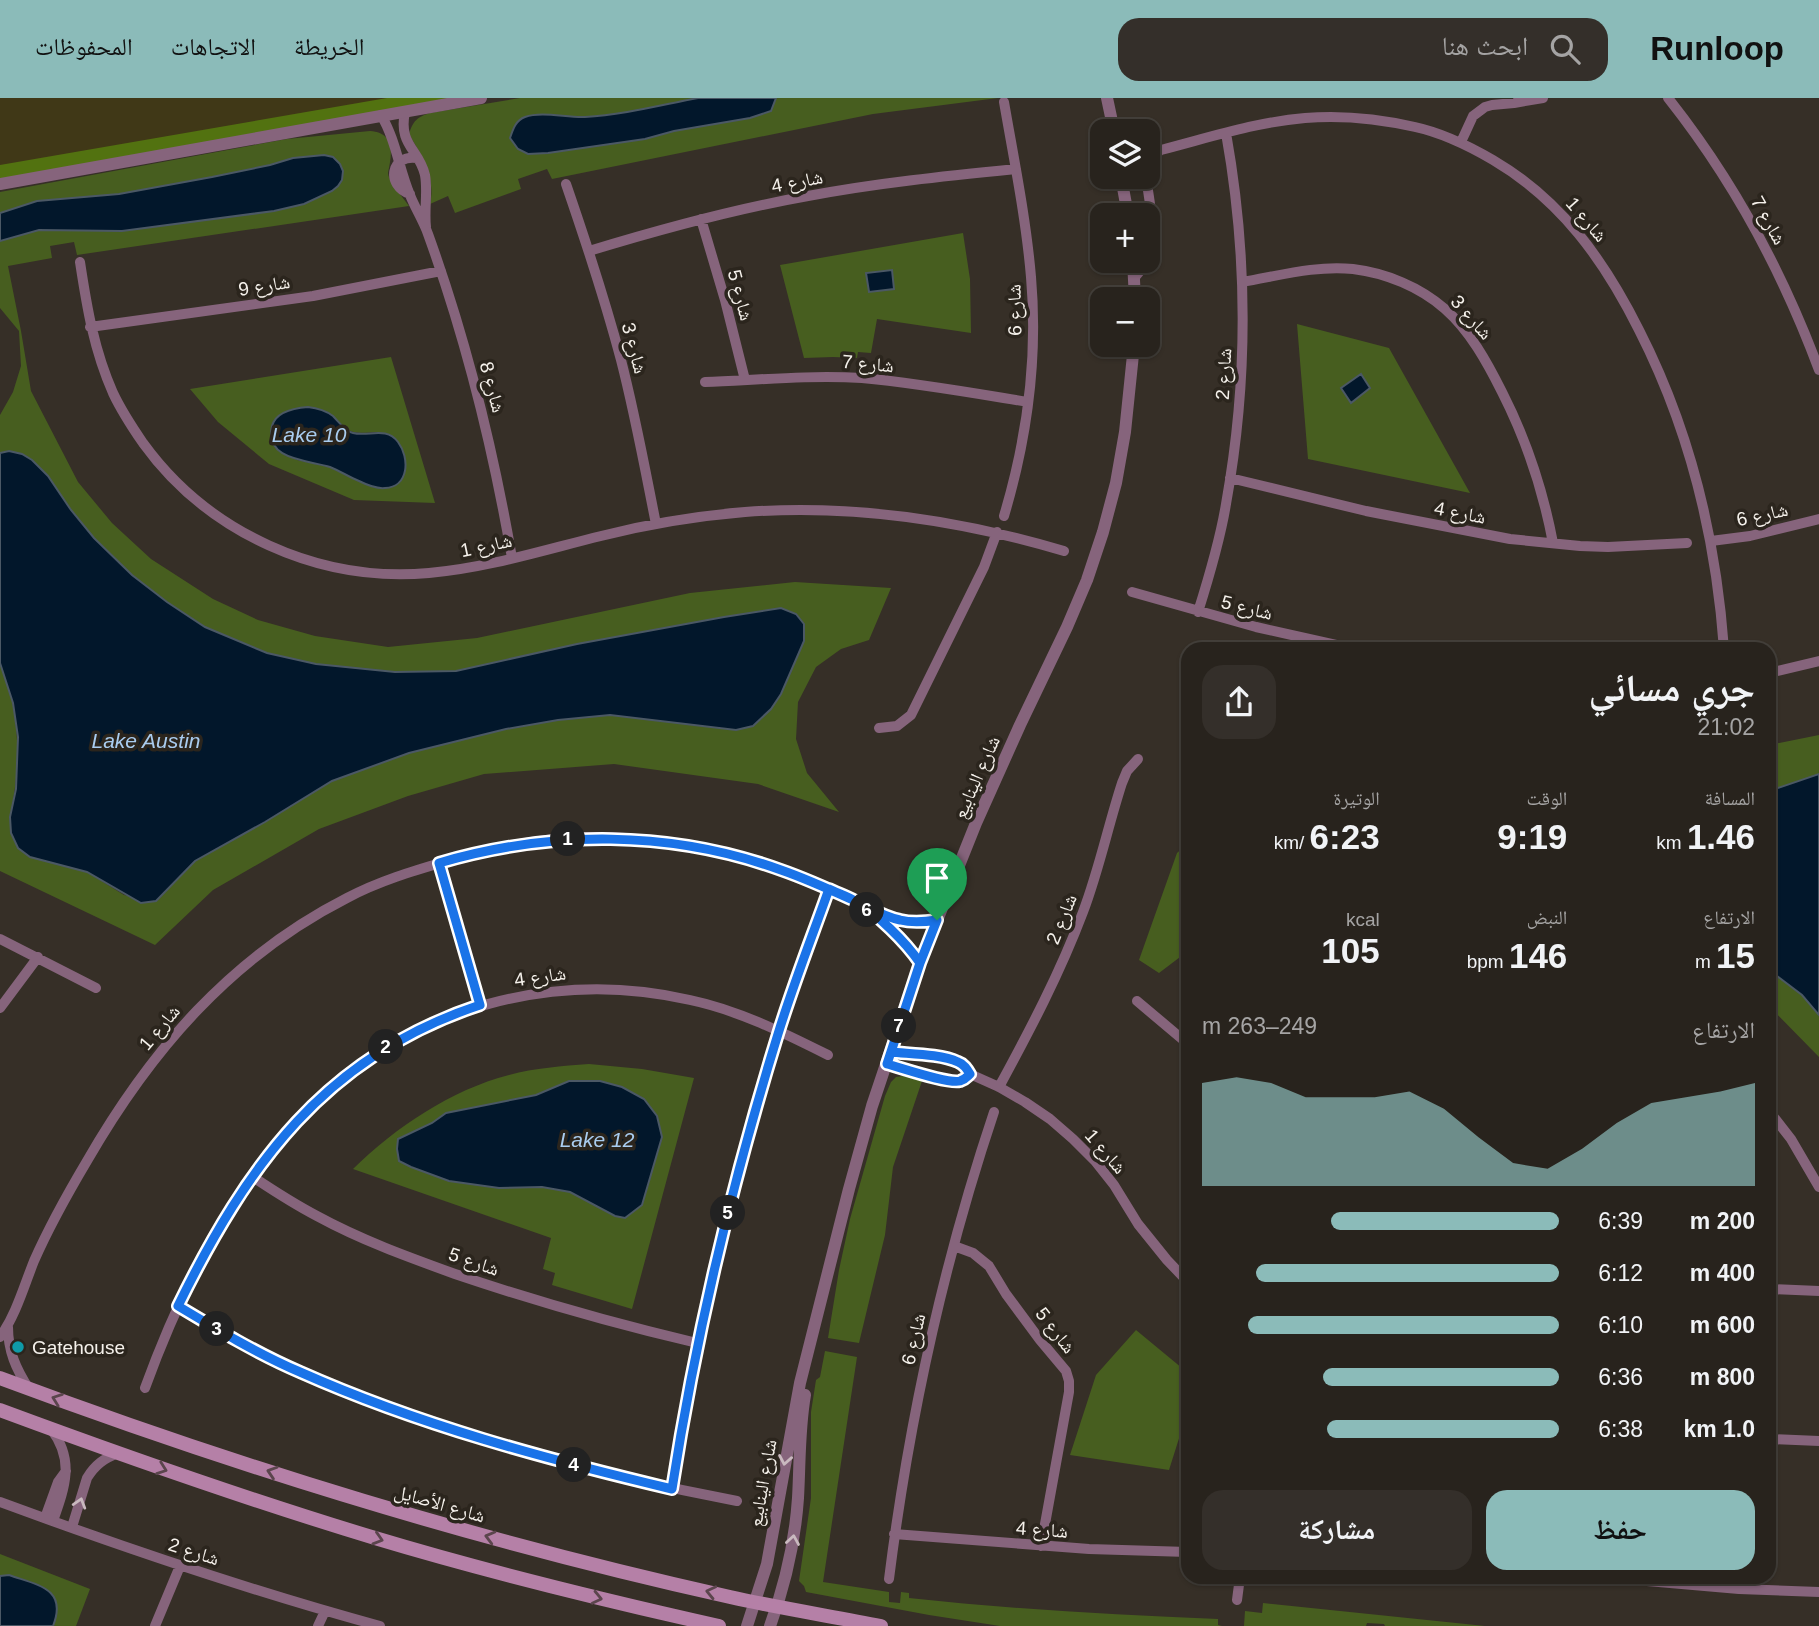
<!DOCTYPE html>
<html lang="ar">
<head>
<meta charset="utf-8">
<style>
  body { margin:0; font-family:Helvetica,"Noto Naskh Arabic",sans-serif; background:#342f2a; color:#f1f3f6; direction:rtl; height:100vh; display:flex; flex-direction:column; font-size:26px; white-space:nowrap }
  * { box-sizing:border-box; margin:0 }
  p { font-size:23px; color:#a5a4a4 }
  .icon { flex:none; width:38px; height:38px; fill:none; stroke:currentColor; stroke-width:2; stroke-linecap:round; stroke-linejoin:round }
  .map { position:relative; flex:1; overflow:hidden; direction:ltr }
  .sheet { position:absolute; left:1181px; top:544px; width:595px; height:942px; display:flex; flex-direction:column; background:#28231d; border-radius:21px; box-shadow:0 2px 5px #0004,0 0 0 2px #44403b; direction:rtl }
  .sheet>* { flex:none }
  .buttons { position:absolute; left:1090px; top:21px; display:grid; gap:14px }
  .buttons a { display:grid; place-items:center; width:70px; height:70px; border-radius:14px; background:#28231d; box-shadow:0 2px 5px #0004,0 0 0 2px #44403b; font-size:35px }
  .pin { position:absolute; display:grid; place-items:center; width:60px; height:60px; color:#fff; margin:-72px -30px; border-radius:50% 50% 50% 0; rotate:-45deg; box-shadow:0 0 7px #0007 }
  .pin .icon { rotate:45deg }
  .km { position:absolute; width:35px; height:35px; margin:-18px; border-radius:50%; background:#222; color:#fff; font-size:19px; line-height:35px; text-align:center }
  .round { display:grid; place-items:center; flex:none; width:74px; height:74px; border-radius:21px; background:#342f2a }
  .headline { display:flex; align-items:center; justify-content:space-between; height:119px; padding:0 21px }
  h1 { font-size:38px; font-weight:800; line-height:52px }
  .metrics { display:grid; grid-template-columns:repeat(3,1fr); gap:10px; height:119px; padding:7px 21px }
  .metrics div { display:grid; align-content:center }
  .metrics b { font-size:35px; font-weight:800 }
  .metrics small { font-size:19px; font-weight:400 }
  .metrics p { font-size:19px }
  .chart { height:196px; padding:14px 21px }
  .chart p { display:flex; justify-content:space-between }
  .chart svg { width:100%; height:126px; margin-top:7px; fill:#8bbbb9; opacity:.7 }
  .action { display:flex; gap:14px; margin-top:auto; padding:14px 21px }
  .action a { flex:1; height:80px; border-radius:21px; background:#8bbbb9; color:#111; font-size:28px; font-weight:800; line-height:80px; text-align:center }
  .action a+a { background:#342f2a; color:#f1f3f6 }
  ul { padding:0 21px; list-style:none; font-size:23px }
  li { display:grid; grid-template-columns:112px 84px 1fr; align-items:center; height:52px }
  li i { height:18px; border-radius:9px; background:#8bbbb9 }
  header { display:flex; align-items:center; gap:42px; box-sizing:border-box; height:98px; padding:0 35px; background:#8bbbb9; color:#111 }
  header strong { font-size:33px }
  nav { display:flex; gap:38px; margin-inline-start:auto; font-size:24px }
  .search { width:490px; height:63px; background:#342f2a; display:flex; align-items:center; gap:18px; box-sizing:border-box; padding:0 24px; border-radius:21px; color:#a5a4a4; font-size:26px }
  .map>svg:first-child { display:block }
  .green { fill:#475e1f; fill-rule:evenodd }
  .forest { fill:#527210 }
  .sand { fill:#403817 }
  .water { fill:#02172b; stroke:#4b5865; stroke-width:2 }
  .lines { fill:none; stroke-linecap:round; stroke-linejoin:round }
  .minor { stroke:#86647c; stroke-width:10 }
  .tertiary { stroke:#86647c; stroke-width:12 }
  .secondary { stroke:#b580a7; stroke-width:14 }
  .oneway { stroke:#5b454d }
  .oneway2 { stroke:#c9b9bf }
  .route-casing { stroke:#fff; stroke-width:14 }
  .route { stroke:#1a73e8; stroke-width:9 }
  .culture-dot { fill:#0f9aa8; stroke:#2b251d; stroke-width:2.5 }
  .labels { text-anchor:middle; stroke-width:7; stroke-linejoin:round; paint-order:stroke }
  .street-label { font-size:19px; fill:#f5f1eb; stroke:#2b251d }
  .poi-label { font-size:19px; fill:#f5f1eb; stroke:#2b251d; text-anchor:start }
  .water-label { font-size:21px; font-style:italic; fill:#a9ccef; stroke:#2b251d }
</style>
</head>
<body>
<header>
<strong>Runloop</strong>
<div class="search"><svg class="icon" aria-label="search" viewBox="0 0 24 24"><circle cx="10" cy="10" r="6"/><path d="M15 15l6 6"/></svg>ابحث هنا</div>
<nav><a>الخريطة</a><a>الاتجاهات</a><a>المحفوظات</a></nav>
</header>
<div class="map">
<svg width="1819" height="1528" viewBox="0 0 1819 1528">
  <rect width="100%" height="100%" fill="#362f27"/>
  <path class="green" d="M520,0H998L873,16L552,81L547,71L518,81L521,91L455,115L448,98L430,106C436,78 422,59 409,36C413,23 417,19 430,15Z
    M370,33C389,34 393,47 390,64C390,65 388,75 388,75C389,85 403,99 409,108L77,157L74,144L50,148L52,160L8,168L21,233L31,293L78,384L112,425L151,461L213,501L258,522L315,538L388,549L477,540L690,495L795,484L891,490L869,542L841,551L816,569L798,604L796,641L807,675L839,714L758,686L614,666L484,676L408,698L319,731L213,792L155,847L0,773V565C21,615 21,667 10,719L30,759L87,774L124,797L157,803L195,763L265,724L332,683L409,655L506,631L558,622L610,617L736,632L804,543V526L796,516L640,535L577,546L456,573L395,574L316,566L267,555L205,529L167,504L132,477L94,440L71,412L9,353L0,355V317L13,294L21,268L19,233L0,210V94L287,41Z
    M963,135L970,181L971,235L877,221L871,255L858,254L857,260L833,259L804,260L780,167Z
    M1297,226L1389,250L1470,395L1308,361Z
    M391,259L435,405L354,402L269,366L218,324L190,291ZM330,316C350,335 349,336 377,334L394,388L386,390L372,389L329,369L297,362L280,352L272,342Z
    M1819,637V676L1769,693V647Z
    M1188,745V853L1159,875L1139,862L1177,755Z
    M1769,872L1802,897L1819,917V959L1769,908Z
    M589,966L642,971L694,980L632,1211L552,1187L555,1175L543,1171L551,1140L353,1071C396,1029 451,992 509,977C535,970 562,968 589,966ZM569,983L622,989L644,1001L657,1018L662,1039L642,1107L615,1118L570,1094L542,1089L499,1090L449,1083L411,1069L399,1063L432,1025L446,1015L536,997Z
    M903,978L922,983L893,1069L885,1137L859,1245L828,1240L839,1172L850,1121L885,998L891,984L896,979Z
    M1136,1232L1188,1275V1312L1169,1372L1070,1357L1096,1277Z
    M825,1253L857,1259L823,1484L889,1494V1504L900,1505L901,1494L909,1495V1500C1012,1511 1114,1517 1218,1521V1527L1222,1528H1000L929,1517L806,1494L804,1488L799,1483L811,1400V1314L816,1282L820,1279Z
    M0,1456L90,1491L76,1528H0Z
    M1263,1505L1485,1528H1385L1384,1526L1367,1525L1366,1528H1244L1245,1513L1262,1515Z"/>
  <path class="forest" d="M374,0H481L0,86V66Z"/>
  <path class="sand" d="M0,0H387L0,67Z"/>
  <path class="water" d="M698,0H776L771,13L750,20L674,33L645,41L548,55L528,56L518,51L510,40C513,31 516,22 525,19C542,13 567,20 585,19C623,17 661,7 698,0Z
    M324,57L333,59L340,66L343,73L342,82L338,88L332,93L304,106L274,113L122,133L39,132L0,143V115L37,103L119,96L212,79L270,67L293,60Z
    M892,172L894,191L869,194L866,175Z
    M1361,276L1370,290L1351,305L1341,290Z
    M308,309C317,310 325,312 333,318C339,324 345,333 353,335C369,339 386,328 398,344C410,360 409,389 385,390C376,391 367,387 359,383C349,379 340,373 330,369C309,362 264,363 272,328C276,313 295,310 308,309Z
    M9,353L22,356L32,362L48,378L71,412L94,440L132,477L167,504L205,529L267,555L316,566L395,574L456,573L577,546L724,519L781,510L796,516L804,526V543L781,596L771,611L753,628L736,632L610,617L558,622L506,631L409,655L332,683L265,724L195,763L156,803L141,805L87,774L30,759L18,750L11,735L10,719L16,691L18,639L13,605L0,565V355Z
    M1819,676V917L1802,897L1769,872V693Z
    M569,983H600L622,989L644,1001L657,1018L662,1039L642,1107L625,1120L615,1118L570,1094L542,1089L499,1090L449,1083L411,1069L399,1063L397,1051L398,1041L432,1025L446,1015L536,997Z
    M9,1477C37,1487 68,1490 53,1528H0V1478Z"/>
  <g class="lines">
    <path class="minor" d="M1668,0C1733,82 1783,175 1819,272
      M405,14C398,47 419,51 425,77C428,93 424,112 426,129
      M381,17C396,42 399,71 410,97C415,110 423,122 428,136C466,241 493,350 512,460
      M1461,44L1473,18L1485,9L1492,7L1514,5L1543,0
      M1148,49L1161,52C1208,40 1256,24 1305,20C1341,17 1380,21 1415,29C1443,35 1469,48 1493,62C1561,102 1604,162 1639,232C1690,332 1716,440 1724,551
      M1148,69L1154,57L1161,52
      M566,86C586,144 605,202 621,262C635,316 645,371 656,426
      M410,96C385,87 391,56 417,60
      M701,121L725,202L745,282
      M589,153C661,131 734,111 808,98C877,85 946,78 1016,71
      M80,164C87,210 94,252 113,295C121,312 132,329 143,345C208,435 319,485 429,475C487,470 544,452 601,438C648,426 697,418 745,414C854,406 960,422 1064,453
      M1135,179L1151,160L1156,146L1146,79
      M1242,184C1278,178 1316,167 1353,171C1386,175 1420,189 1445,211C1470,233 1487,264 1502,294C1527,343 1543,392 1553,445
      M90,229L313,198L441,173
      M705,284C757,282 809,277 862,280C917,285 973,295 1028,304
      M1230,380L1366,413L1510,441L1580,448L1608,449L1687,445
      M1004,418C1027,341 1038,259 1031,179C1026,120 1014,62 1004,4
      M1711,443L1750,438L1819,421
      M1132,494L1256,529L1354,551
      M1198,514C1209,479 1220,443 1226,406C1248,284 1248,158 1226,35
      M1769,575L1819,563
      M879,630L897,628L911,617L984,469L997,434
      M439,765L480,907
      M871,816L899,839L920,865
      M0,841L96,890
      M1137,903L1188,946
      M0,910L38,859
      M891,954L930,958L960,964L966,969L970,976L999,989L1025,1004L1050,1021L1073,1041L1095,1063L1114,1087L1138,1126L1167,1162L1188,1184
      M887,966L952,983C960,983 964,982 970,976
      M999,989C1030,932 1060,875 1083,814C1099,772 1108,728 1122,685L1127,673L1138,661
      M1769,1013L1791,1041L1819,1089
      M253,1079C274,1093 294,1106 317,1118C361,1142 408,1159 455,1176C535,1203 616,1226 697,1245
      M954,1148L973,1155L989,1168L1006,1196L1040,1242L1066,1273L1069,1283V1294L1041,1448
      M1769,1191L1819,1193
      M178,1208C217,1232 257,1255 299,1274C345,1294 392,1310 439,1326C537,1358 636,1384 737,1403
      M8,1229C8,1253 16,1271 29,1291
      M0,1239C16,1217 24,1188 34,1163C49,1129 68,1095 87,1063C151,952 231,859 347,800C379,783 413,773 447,763C512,743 585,733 653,743C696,749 740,757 781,772C805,780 829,791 852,802C868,809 884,819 902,822C913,825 925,824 937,822
      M145,1290C181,1191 236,1080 313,1005C413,909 556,871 690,902C738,912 784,935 828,957
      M51,1331C75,1362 65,1389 53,1423
      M1769,1341L1819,1343
      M672,1391C696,1237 732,1085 778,936C793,887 811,839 829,791
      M0,1404C125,1450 251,1493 380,1528
      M45,1420L58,1384L66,1373
      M72,1429L87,1380C95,1367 104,1360 119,1355
      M894,1436L1089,1451L1188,1454
      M1601,1479L1739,1491L1819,1494
      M889,1481C909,1322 943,1166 994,1014
      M1237,1502L1240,1479
      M155,1528L180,1468
      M318,1528L325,1513"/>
    <path class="tertiary" d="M1107,0L1114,33
      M1121,79L1128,117
      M0,86L481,0
      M1133,163L1135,201
      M747,1528L767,1466L800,1285L849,1091L872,1008L920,865L976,725L1020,627L1067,529L1087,482L1103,434L1116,385L1125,334L1134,247
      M770,1528C785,1487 795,1444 798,1400C800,1365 799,1331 805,1297"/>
    <path class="secondary" d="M0,1280C238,1369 482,1444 730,1499C780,1510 830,1518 881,1528
      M0,1312C124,1358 249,1402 375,1440C488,1474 603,1502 719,1528"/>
  </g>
  <defs><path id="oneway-chevron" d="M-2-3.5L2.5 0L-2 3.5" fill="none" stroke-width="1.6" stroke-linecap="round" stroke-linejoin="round" transform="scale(1.75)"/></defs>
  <g class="oneway">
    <use href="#oneway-chevron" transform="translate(57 1301) rotate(-160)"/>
    <use href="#oneway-chevron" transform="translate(162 1371) rotate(20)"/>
    <use href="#oneway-chevron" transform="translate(272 1374) rotate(-162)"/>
    <use href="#oneway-chevron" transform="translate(490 1439) rotate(-165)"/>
    <use href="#oneway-chevron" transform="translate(378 1441) rotate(17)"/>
    <use href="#oneway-chevron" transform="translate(711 1494) rotate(-167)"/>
    <use href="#oneway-chevron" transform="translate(597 1500) rotate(13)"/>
  </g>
  <g class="oneway2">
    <use href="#oneway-chevron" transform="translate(785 1362) rotate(100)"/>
    <use href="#oneway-chevron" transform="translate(80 1405) rotate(-73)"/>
    <use href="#oneway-chevron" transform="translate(793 1442) rotate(-81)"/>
  </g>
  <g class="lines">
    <g class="route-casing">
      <path id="route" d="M937,822C925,824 912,825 900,822C884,819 870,810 855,803C831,792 807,781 781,772C671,732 551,732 439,765L480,907C325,958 247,1067 178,1208C218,1232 258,1256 300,1274C419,1327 546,1361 672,1391C696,1236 732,1085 778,936C793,887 812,839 829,791C837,795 847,798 855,803C877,816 905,843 920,865L887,966C902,970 948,986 960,983C966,981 966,980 970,976C967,971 964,966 958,964C941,956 910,956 891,954L920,865L937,822"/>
    </g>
    <use href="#route" class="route"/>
  </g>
  <circle class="culture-dot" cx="18" cy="1249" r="7"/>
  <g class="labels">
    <g class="street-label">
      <text transform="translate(797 83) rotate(-11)" y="7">شارع 4</text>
      <text transform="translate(1587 121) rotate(49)" y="7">شارع 1</text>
      <text transform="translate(1769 122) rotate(61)" y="7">شارع 7</text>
      <text transform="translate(264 187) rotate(-9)" y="7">شارع 9</text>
      <text transform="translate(741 197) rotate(75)" y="7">شارع 5</text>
      <text transform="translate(1014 212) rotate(-91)" y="7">شارع 6</text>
      <text transform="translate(1472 219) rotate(48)" y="7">شارع 3</text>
      <text transform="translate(635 250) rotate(75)" y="7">شارع 3</text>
      <text transform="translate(868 265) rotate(5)" y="7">شارع 7</text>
      <text transform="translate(1223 276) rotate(-87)" y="7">شارع 2</text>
      <text transform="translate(493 289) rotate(75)" y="7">شارع 8</text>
      <text transform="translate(1460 414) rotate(11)" y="7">شارع 4</text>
      <text transform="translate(1762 416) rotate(-12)" y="7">شارع 6</text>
      <text transform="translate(486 447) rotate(-12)" y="7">شارع 1</text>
      <text transform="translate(1247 509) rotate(14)" y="7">شارع 5</text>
      <text transform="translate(976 679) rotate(-66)" y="7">شارع الينابيع</text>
      <text transform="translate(1061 821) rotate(-68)" y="7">شارع 2</text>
      <text transform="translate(540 878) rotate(-8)" y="7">شارع 4</text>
      <text transform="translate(159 929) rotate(-50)" y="7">شارع 1</text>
      <text transform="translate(1106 1053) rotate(49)" y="7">شارع 1</text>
      <text transform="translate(474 1163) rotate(19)" y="7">شارع 5</text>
      <text transform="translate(1056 1232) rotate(52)" y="7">شارع 5</text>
      <text transform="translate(913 1241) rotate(-77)" y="7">شارع 6</text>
      <text transform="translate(762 1385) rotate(-80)" y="7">شارع الينابيع</text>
      <text transform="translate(440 1405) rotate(16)" y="7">شارع الأصايل</text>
      <text transform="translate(1042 1431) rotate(4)" y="7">شارع 4</text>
      <text transform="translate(194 1453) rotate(18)" y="7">شارع 2</text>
    </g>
    <g class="poi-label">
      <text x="32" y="1256">Gatehouse</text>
    </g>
    <g class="water-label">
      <text x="309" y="344">Lake 10</text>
      <text x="146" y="650">Lake Austin</text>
      <text x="597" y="1049">Lake 12</text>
    </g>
  </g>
</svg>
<div class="buttons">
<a><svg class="icon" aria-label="layers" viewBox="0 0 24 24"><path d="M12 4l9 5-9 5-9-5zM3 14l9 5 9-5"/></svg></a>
<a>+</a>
<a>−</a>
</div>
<div class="pin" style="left:937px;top:822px;background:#1e9e55"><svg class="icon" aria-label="arrive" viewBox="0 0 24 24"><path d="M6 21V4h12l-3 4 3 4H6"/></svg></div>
<b class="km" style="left:568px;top:741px">1</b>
<b class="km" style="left:386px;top:949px">2</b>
<b class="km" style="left:217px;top:1231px">3</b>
<b class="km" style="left:574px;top:1367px">4</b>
<b class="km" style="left:728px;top:1115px">5</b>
<b class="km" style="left:867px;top:812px">6</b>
<b class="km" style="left:899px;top:928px">7</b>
<section class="sheet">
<div class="headline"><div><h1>جري مسائي</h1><p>21:02</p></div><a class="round"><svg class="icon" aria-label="share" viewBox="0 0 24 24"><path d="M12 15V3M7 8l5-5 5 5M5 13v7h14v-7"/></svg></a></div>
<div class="metrics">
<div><p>المسافة</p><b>1.46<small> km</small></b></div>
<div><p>الوقت</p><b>9:19</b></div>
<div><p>الوتيرة</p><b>6:23<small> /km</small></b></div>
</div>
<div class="metrics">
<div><p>الارتفاع</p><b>15<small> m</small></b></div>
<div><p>النبض</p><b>146<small> bpm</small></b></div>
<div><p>kcal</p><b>105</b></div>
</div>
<div class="chart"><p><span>الارتفاع</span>249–263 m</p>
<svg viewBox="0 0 160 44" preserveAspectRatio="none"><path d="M0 44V8L10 6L20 8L30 13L40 13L50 13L60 11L70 17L80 27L90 36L100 38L110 31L120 22L130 15L140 13L150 11L160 8V44z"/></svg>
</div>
<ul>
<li><b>200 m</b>6:39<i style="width:64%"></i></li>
<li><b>400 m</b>6:12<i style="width:85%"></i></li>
<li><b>600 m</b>6:10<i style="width:87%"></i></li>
<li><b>800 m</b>6:36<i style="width:66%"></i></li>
<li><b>1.0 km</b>6:38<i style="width:65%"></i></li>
</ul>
<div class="action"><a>حفظ</a><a>مشاركة</a></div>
</section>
</div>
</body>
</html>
